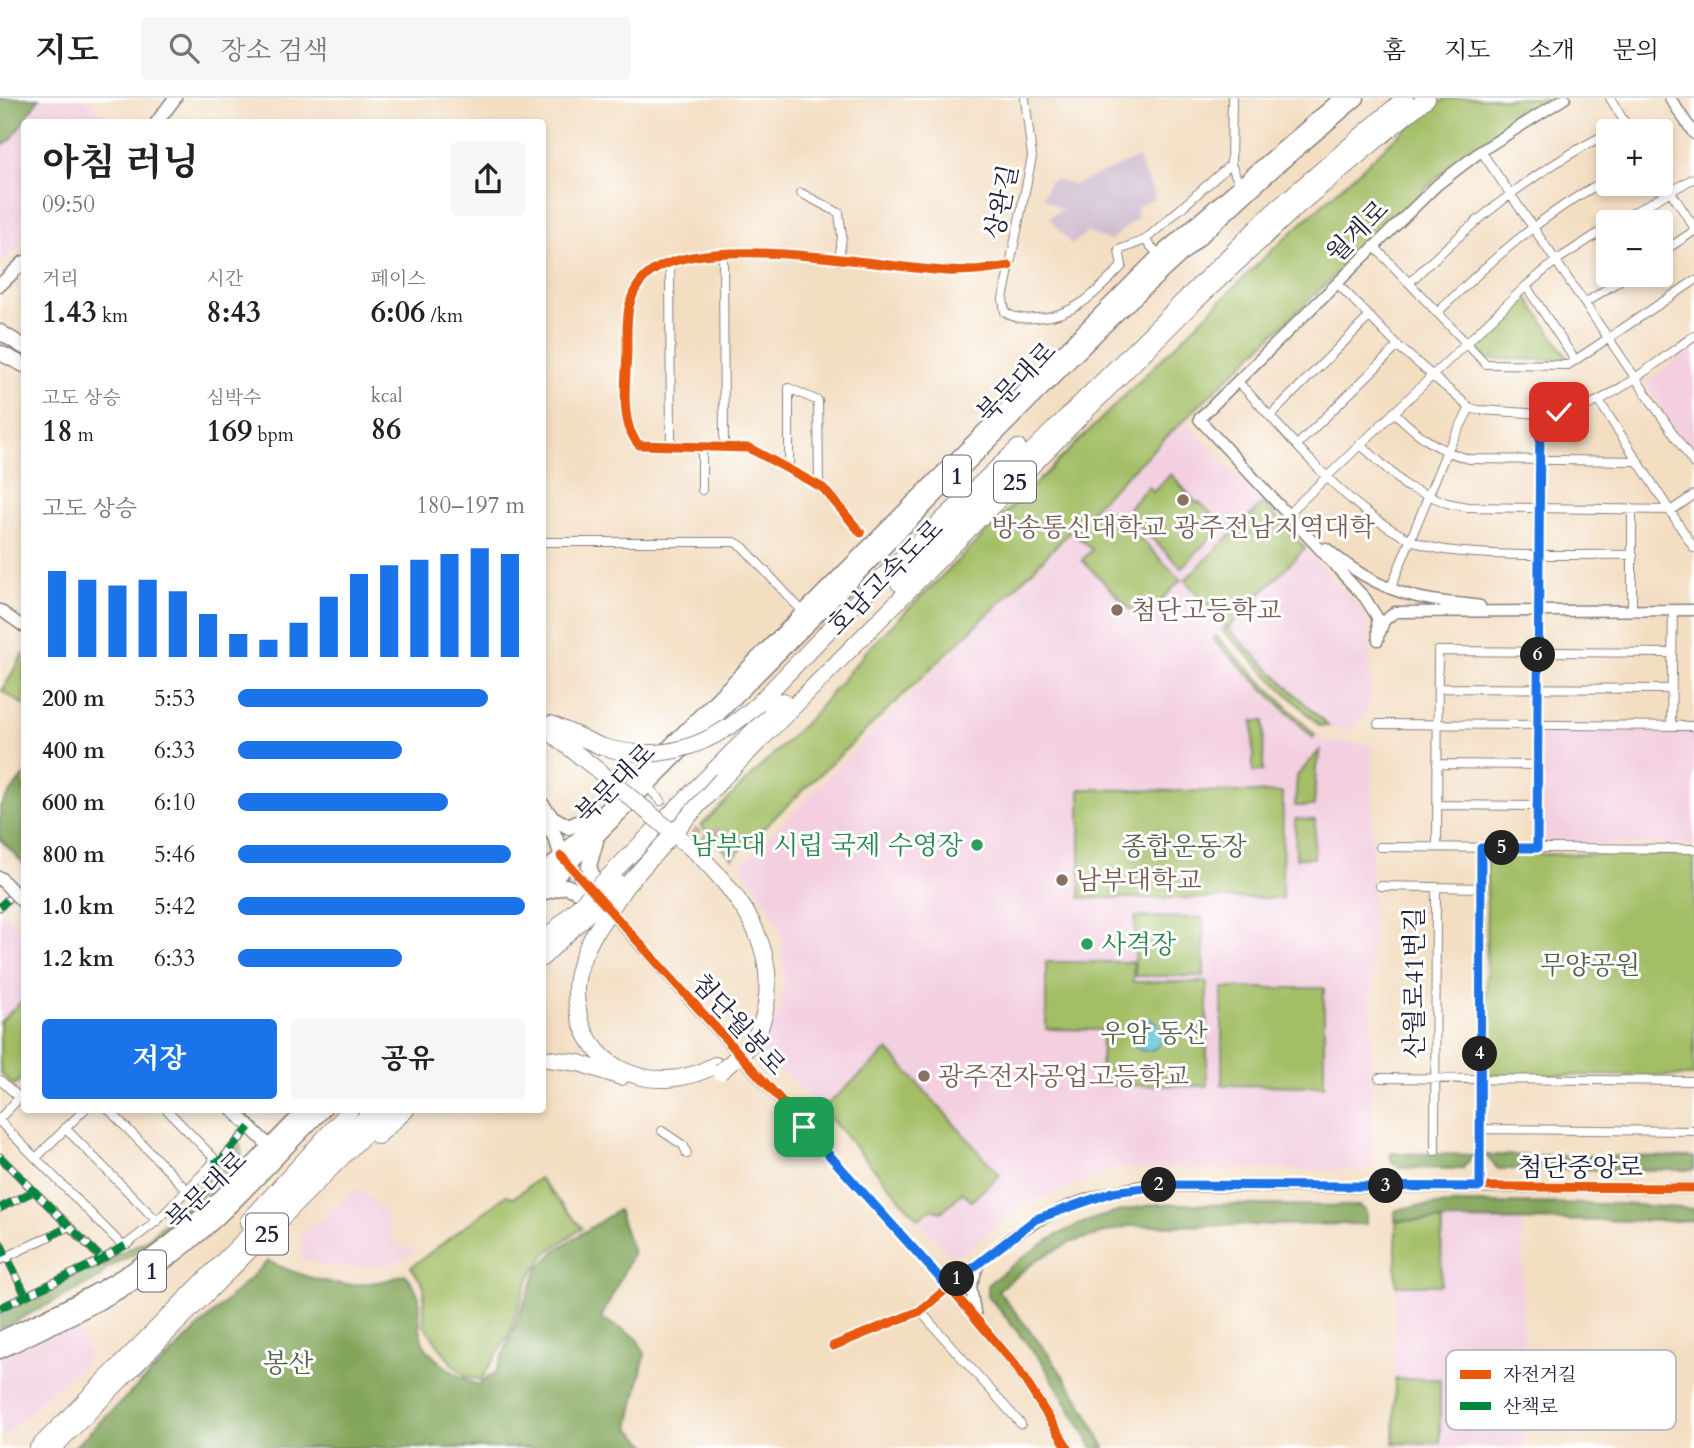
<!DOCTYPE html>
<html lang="ko">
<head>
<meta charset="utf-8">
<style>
  body { margin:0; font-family:Cardo,"Noto Serif KR",serif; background:#f6f6f6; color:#222; height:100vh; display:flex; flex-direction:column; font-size:26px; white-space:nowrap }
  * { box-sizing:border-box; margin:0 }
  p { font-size:23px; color:#767676 }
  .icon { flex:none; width:38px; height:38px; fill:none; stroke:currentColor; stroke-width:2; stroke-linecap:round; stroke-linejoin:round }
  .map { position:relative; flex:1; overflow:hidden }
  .drawer { position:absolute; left:21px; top:21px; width:525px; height:994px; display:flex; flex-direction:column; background:#fff; border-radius:7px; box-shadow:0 4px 10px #0003 }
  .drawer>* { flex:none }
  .controls { position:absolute; left:1596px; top:21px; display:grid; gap:14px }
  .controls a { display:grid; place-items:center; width:77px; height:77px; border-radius:7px; background:#fff; box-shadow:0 4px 10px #0003; font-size:35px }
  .pin { position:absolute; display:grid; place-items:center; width:60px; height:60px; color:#fff; margin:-30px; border-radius:14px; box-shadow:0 4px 10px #0006 }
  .km { position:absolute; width:35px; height:35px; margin:-18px; border-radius:50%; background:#222; color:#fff; font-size:19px; line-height:35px; text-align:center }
  .round { display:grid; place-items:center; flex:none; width:74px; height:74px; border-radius:7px; background:#f6f6f6 }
  .overview { display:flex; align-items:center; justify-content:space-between; height:119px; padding:0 21px }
  h1 { font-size:38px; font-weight:700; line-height:52px }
  .figures { display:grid; grid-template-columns:repeat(3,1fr); gap:10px; height:119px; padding:7px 21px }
  .figures div { display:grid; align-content:center }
  .figures b { font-size:30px; font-weight:700 }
  .figures small { font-size:19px; font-weight:400 }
  .figures p { font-size:19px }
  .chart { height:196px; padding:14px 21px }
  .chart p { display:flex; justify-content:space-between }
  .chart svg { width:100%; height:126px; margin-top:7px; stroke:#1a73e8; stroke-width:6 }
  .button { display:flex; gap:14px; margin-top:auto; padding:14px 21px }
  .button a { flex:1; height:80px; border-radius:7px; background:#1a73e8; color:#fff; font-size:28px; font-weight:700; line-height:80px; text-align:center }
  .button a+a { background:#f6f6f6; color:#222 }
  ul { padding:0 21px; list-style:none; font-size:23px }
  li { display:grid; grid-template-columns:112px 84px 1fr; align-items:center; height:52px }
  li i { height:18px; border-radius:9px; background:#1a73e8 }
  header { display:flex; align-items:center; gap:42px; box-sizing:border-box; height:98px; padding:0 35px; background:#fff; border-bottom:2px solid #e0e0e0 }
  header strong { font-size:33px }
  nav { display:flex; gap:38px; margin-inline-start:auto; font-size:24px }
  .search { width:490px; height:63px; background:#f6f6f6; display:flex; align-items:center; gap:18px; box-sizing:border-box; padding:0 24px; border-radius:7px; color:#767676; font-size:26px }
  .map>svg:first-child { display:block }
  .built { fill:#f3cfe0 }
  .industrial { fill:#cfbdcf }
  .green { fill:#a3be65; stroke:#627050; stroke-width:2 }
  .forest { fill:#82a55a; stroke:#52644a; stroke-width:2 }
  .water { fill:#5cc4d8; stroke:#3f738a; stroke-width:2 }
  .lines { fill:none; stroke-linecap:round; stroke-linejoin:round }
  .minor-tunnel { stroke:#c9b8a7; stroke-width:8; stroke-dasharray:8 4; stroke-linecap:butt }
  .pedestrian-casing { stroke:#8a807e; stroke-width:9 }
  .minor-casing { stroke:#8a807e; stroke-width:10 }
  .tertiary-casing { stroke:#8a807e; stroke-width:13 }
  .secondary-casing { stroke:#8a807e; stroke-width:15 }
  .primary-casing { stroke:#8a807e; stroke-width:17 }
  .trunk-casing { stroke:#8a807e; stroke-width:17 }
  .motorway-casing { stroke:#8a807e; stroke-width:18 }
  .pedestrian { stroke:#fff; stroke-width:6 }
  .minor { stroke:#fff; stroke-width:8 }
  .tertiary { stroke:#fff; stroke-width:10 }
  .secondary { stroke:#fff; stroke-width:12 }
  .primary { stroke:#fff; stroke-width:14 }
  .trunk { stroke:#fff; stroke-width:14 }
  .motorway { stroke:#fff; stroke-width:16 }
  .motorway-bridge-casing { stroke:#8a807e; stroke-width:18; stroke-linecap:butt }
  .motorway-bridge { stroke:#fff; stroke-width:16 }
  .quiet { stroke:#00873e; stroke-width:7; stroke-dasharray:14 7; stroke-linecap:butt }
  .cycleway-casing { stroke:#fff; stroke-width:13 }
  .cycleway { stroke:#e8590c; stroke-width:9 }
  .route-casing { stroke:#fff; stroke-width:14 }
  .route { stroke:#1a73e8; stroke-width:9 }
  .education-dot { fill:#8d6e63; stroke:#fff; stroke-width:2.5 }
  .leisure-dot { fill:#2e9e5b; stroke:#fff; stroke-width:2.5 }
  .labels { text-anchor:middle; stroke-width:6; stroke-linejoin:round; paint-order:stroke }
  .shield { fill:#fff; stroke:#646476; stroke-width:2 }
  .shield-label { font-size:24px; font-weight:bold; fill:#22223b }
  .street-label { font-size:26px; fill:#22223b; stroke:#fff }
  .education-label { font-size:26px; fill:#785e54; stroke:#fff; text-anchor:start }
  .leisure-label { font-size:26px; fill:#27864d; stroke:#fff; text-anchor:end }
  .park-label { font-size:26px; fill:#56604c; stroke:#fff }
  .key { fill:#fff; stroke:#bdbdc4; stroke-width:2 }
  .key-label { font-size:19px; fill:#22223b }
</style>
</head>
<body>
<header>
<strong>지도</strong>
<div class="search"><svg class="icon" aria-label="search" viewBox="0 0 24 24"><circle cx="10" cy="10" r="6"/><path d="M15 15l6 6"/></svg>장소 검색</div>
<nav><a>홈</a><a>지도</a><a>소개</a><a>문의</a></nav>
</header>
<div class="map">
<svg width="1694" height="1350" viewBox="0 0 1694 1350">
  <rect width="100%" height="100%" fill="#fff"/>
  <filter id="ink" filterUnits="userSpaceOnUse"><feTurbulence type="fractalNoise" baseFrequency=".0143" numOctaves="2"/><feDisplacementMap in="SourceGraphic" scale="14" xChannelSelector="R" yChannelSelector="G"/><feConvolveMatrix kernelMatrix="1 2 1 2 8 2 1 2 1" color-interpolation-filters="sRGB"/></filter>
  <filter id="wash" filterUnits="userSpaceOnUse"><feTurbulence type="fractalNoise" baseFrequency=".00686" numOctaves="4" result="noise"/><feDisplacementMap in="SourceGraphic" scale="28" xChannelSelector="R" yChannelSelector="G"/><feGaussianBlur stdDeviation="1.57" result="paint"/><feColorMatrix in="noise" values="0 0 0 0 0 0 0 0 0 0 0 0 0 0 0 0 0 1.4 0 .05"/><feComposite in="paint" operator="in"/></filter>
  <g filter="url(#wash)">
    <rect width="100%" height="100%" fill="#f3dec2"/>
    <path class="built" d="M39,0H84L114,24H24V144L0,166V48L11,41Z
      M1694,249V358L1645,285Z
      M1184,322L1364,514L1370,541V608L1355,631L1330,630L1225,527L1216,536L1322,642L1372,647V1072L1116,1071L1031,1104L1028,1101L960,1157L948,1156L822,1011L760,953L779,915L784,882L781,836L763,798L740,767Z
      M1542,631L1694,632V746H1546L1540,741Z
      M3,815L24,836V986L16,990L0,975V818Z
      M359,1090L384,1113L394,1144L416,1154L391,1166L362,1170L320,1167L304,1161L301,1158V1136Z
      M1395,1122H1523V1349H1394Z
      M75,1226L90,1259L4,1338L0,1331V1260Z"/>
    <path class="industrial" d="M1137,60L1156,100L1137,109V120L1110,143L1087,134L1072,147L1049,120L1062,111L1043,100L1049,84L1054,81L1074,87Z"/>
    <path class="green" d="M1446,0H1546L1455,62L1103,400L1008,497L732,760L701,728L813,617L870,549L1267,157L1395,40Z
      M1525,196L1569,262L1487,261L1475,248Z
      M1171,376L1197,406L1199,404L1223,426L1182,470L1125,414L1148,389L1153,394Z
      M1263,405L1305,450L1228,530L1185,482Z
      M1103,408L1119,424L1122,422L1181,482L1141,522L1082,462L1092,452L1075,436Z
      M1226,529L1328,628H1320L1222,532Z
      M1216,538L1315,637L1313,640L1213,541Z
      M23,556L24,557V607L2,593Z
      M1253,623H1264L1263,673L1253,674Z
      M1321,651L1316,669L1314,708H1295L1297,678Z
      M1080,691L1283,695L1282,800H1080Z
      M1295,721L1315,722L1314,760H1296Z
      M1487,756L1694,757V978L1486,977Z
      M1135,819L1203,820L1204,878H1135Z
      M1046,864H1133V884H1207V988L1101,987L1102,932L1046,931Z
      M1222,890H1324V988L1222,987Z
      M23,902L24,977L14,988L0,975V924Z
      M888,952L1000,1077L971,1103L963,1094L941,1114L932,1111L918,1121L822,1011Z
      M539,1080L582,1130L546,1155L529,1180L508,1238L481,1282L467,1279L452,1266L424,1227V1188L411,1169L507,1097L513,1100Z
      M1396,1123H1442L1441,1187H1396Z
      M1395,1281H1440V1345H1394Z"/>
    <path class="forest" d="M0,0H39L11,42L0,48Z
      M24,677V766L0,741V708Z
      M240,1046L242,1059L152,1147L107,1170L100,1180L0,1231V1213L147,1142Z
      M1391,1055L1474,1057L1462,1071L1400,1070L1391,1063Z
      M1485,1057L1694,1059V1072L1498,1071Z
      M1461,1105L1623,1106L1694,1111V1123L1395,1122V1113C1407,1106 1444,1108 1461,1105Z
      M1159,1106L1360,1108L1366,1113V1126L1128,1128L1069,1145L1040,1160L998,1192L1049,1257L1081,1304L1105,1350H1093L1042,1264L988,1198V1186C1049,1138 1080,1117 1159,1106Z
      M618,1112L633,1155L601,1220L636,1239L645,1256L629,1329L650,1350H73L268,1163C316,1185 354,1196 405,1176C428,1204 416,1207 421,1238C424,1259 461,1280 478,1287L496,1274L538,1171L556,1152Z"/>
    <path class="water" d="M1130 937a16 16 0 1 1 32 0a16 16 0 1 1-32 0Z"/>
  </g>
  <g filter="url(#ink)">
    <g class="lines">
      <path class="minor-tunnel" d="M685,722L704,738L721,734"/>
      <g class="pedestrian-casing">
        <path id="pedestrian" d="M0,809L7,802
          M0,1059L102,1161
          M213,1065L221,1062L250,1029
          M0,1110L34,1093
          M50,1138L69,1129
          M0,1145L26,1198
          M0,1210L99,1163L129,1145"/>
      </g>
      <g class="minor-casing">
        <path id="minor" d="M1025,0L1032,59L1003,201L1005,214C1015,221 1025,221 1037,220C1075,218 1096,195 1122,168L1119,152L1145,142L1231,66
          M1232,0L1231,66L1240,88
          M1610,0L1630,33
          M1481,53L1694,366
          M1661,79L1694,129
          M801,95L839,115L842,138L839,163
          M1617,124L1694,80
          M1145,142L1162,160
          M1374,148L1486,266L1568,267L1694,183
          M723,155L724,348
          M1661,155L1694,133
          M670,166L671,349
          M1337,185L1398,248L1470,310L1478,312C1511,313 1548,320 1580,310C1614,300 1663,259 1694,238
          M1409,185C1470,125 1532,74 1608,35
          M1526,188L1575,262
          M1585,205L1628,177
          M1437,215C1489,164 1543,115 1608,81
          M1237,283C1291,337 1366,441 1445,452C1505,460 1572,456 1633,457
          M1599,303L1694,450
          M1394,314C1417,337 1437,352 1469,361L1638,363
          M1271,317L1369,219
          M1298,346L1398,248
          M1360,346L1406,388L1447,405L1467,409L1672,412L1694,397
          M702,348V392
          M789,370V290L818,303L819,387
          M1632,411V511
          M1288,416L1526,188L1557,162L1608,129
          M861,435L823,390L749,350L639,347C618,325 627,279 627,250C627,225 625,199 644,180C693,130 878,169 945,173C967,174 988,171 1009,168
          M542,444H735L743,449L803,514
          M1391,489L1446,355L1470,310
          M1438,590L1672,591
          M1378,626L1694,628
          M1671,627L1673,512
          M1437,666L1537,667
          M647,688L661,703
          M1437,707L1537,708
          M1380,749L1694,751
          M1437,749L1438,553L1672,555
          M1537,750L1540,314
          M1380,788L1481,790
          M1379,980L1694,983
          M0,982L20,1000
          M109,1012L187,1092
          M0,1020L24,995
          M0,1024L121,1146H127L157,1123L213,1065V1059L167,1012
          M65,1030L157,1123
          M1480,1031L1694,1033
          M662,1033L684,1048L687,1056
          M1435,1053L1436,789
          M36,1060L84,1012
          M1480,1089L1481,750
          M0,1162L50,1138
          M920,1213L1021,1326
          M833,1248L920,1213L948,1189"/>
      </g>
      <g class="tertiary-casing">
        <path id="tertiary" d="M1670,0L1694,36
          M1326,450C1356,476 1392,496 1432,502C1448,505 1464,505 1480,508
          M0,512L24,529
          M1380,535L1384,523L1395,514L1694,512
          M1378,542L1377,519L1365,500L1199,321L1437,87L1481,53L1565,0
          M565,763L596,798
          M607,810L943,1182L1016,1268L1068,1350
          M948,1189C1016,1133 1053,1103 1143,1088L1694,1090
          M976,1220L971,1189L979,1165"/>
      </g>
      <g class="secondary-casing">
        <path id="secondary" d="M157,24L175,0
          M0,187L24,164
          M0,780L24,805
          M233,1012L275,1054"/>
      </g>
      <g class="primary-casing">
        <path id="primary" d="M596,743L589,768L600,800
          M542,777L1160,157L1342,0
          M542,793L1113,219L1276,69L1357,0
          M545,794L566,788L597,802
          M0,1241C52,1216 108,1191 155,1156C212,1116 256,1060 306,1012
          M0,1253C53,1227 108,1203 156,1170C219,1127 269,1065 323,1012"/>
      </g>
      <g class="trunk-casing">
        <path id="trunk" d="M0,234L24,249
          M0,255L24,267
          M542,707L551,719L569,729L590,719L600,720
          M542,713C548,728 560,743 561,758"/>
      </g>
      <g class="motorway-casing">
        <path id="motorway" d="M899,485L1274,113L1405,0
          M758,606L855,505L1018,350
          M551,626L600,648
          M542,628L600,674
          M713,690L1181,217L1301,105L1427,0
          M697,755C746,803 785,859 760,930
          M612,775L783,603
          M594,836C584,855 575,875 576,897C580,972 654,1001 715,967
          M542,845L579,808
          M542,860L588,816
          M542,960L579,965L621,979
          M378,1038L406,1012
          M248,1124L350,1012
          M38,1350L373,1012
          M53,1350L389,1012"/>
      </g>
      <use href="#pedestrian" class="pedestrian"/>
      <use href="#minor" class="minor"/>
      <use href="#tertiary" class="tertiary"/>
      <use href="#secondary" class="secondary"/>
      <use href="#primary" class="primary"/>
      <use href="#trunk" class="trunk"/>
      <use href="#motorway" class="motorway"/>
      <g class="motorway-bridge-casing">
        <path id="motorway-bridge" d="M600,648C661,667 712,648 758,606
          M600,674L697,755
          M579,808L612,775
          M588,816L618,785
          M594,836L625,789L722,681
          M720,974L750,948L760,930"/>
      </g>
      <use href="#motorway-bridge" class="motorway-bridge"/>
      <path class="quiet" d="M0,809L7,802
        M0,1059L102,1161
        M213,1065L221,1062L250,1029
        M0,1110L34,1093
        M50,1138L69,1129
        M0,1145L26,1198
        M0,1210L99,1163L129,1145"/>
      <g class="cycleway-casing">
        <path id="cycleway" d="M861,435L823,390L749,350L639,347C618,325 627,279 627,250C627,225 625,199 644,180C693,130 878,169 945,173C967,174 988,171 1009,168
          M561,758L943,1182L1016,1268L1068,1350
          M833,1248L920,1213L1011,1137L1036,1121L1113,1094L1167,1087L1694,1090"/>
      </g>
      <use href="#cycleway" class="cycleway"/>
    </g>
  </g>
  <g class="lines" filter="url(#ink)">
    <g class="route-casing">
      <path id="route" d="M804,1029L948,1189L1036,1121L1113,1094L1167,1087L1480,1089L1481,750H1537L1540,314H1559"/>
    </g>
    <use href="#route" class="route"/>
  </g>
  <g class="education-dot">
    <circle cx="1183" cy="402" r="7"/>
    <circle cx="1117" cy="512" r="7"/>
    <circle cx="1062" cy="782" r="7"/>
    <circle cx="924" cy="978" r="7"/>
  </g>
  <g class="leisure-dot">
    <circle cx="977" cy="747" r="7"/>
    <circle cx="1087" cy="846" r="7"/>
  </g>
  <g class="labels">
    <g class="shield">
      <rect x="943" y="357.5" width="28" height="41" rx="5"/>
      <rect x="994" y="363.5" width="42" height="41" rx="5"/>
      <rect x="246" y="1115.5" width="42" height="41" rx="5"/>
      <rect x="138" y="1152.5" width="28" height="41" rx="5"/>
    </g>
    <g class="shield-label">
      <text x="957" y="386">1</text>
      <text x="1015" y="392">25</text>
      <text x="267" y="1144">25</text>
      <text x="152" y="1181">1</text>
    </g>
    <g class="street-label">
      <text transform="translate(1001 104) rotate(-78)" y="9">상완길</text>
      <text transform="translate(1357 133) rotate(-45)" y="9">월계로</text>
      <text transform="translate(1016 284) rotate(-46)" y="9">북문대로</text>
      <text transform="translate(885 479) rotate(-45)" y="9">호남고속도로</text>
      <text transform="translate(615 685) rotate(-45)" y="9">북문대로</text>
      <text transform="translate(1414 885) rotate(-90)" y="9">산월로41번길</text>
      <text transform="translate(739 926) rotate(48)" y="9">첨단월봉로</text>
      <text x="1580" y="1078">첨단중앙로</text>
      <text transform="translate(206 1092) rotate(-44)" y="9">북문대로</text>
    </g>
    <g class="education-label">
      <text x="1183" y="438" text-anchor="middle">방송통신대학교 광주전남지역대학</text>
      <text x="1131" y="521">첨단고등학교</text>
      <text x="1076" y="791">남부대학교</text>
      <text x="938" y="987">광주전자공업고등학교</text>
    </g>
    <g class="leisure-label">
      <text x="963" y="756">남부대 시립 국제 수영장</text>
      <text x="1101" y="855" text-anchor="start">사격장</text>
    </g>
    <g class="park-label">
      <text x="1184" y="757">종합운동장</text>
      <text x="1590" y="876">무양공원</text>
      <text x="1154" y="944">우암 동산</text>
      <text x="288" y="1274">봉산</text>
    </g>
  </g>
  <rect x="1446" y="1252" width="230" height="80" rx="10" class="key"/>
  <rect x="1460" y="1272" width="31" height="9" fill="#e8590c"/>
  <rect x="1460" y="1304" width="31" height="8" fill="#00873e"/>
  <g class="key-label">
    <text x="1503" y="1283">자전거길</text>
    <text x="1503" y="1315">산책로</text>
  </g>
</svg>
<div class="controls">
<a>+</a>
<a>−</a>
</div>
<div class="pin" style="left:804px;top:1029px;background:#1e9e55"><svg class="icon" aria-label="arrive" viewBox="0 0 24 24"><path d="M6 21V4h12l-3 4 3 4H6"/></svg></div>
<div class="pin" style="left:1559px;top:314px;background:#d93025"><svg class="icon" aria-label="check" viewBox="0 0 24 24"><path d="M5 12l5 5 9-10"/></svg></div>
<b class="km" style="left:957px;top:1181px">1</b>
<b class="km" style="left:1159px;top:1087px">2</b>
<b class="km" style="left:1386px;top:1088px">3</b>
<b class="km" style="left:1480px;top:956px">4</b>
<b class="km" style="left:1502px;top:750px">5</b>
<b class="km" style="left:1538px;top:557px">6</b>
<section class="drawer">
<div class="overview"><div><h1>아침 러닝</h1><p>09:50</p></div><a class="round"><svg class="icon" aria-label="share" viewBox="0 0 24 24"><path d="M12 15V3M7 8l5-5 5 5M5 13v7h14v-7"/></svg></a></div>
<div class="figures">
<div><p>거리</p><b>1.43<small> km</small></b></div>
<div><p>시간</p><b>8:43</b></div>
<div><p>페이스</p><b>6:06<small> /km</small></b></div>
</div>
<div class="figures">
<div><p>고도 상승</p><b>18<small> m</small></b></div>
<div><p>심박수</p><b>169<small> bpm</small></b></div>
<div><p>kcal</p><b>86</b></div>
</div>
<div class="chart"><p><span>고도 상승</span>180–197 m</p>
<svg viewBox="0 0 160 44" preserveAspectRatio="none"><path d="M5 44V14M15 44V17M25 44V19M35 44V17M45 44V21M55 44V29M65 44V36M75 44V38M85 44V32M95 44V23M105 44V15M115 44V12M125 44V10M135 44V8M145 44V6M155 44V8"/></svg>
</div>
<ul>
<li><b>200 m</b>5:53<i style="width:87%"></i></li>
<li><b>400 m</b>6:33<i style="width:57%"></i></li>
<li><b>600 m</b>6:10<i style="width:73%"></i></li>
<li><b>800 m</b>5:46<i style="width:95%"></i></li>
<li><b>1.0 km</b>5:42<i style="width:100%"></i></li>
<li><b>1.2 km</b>6:33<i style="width:57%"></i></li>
</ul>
<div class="button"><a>저장</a><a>공유</a></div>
</section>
</div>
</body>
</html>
